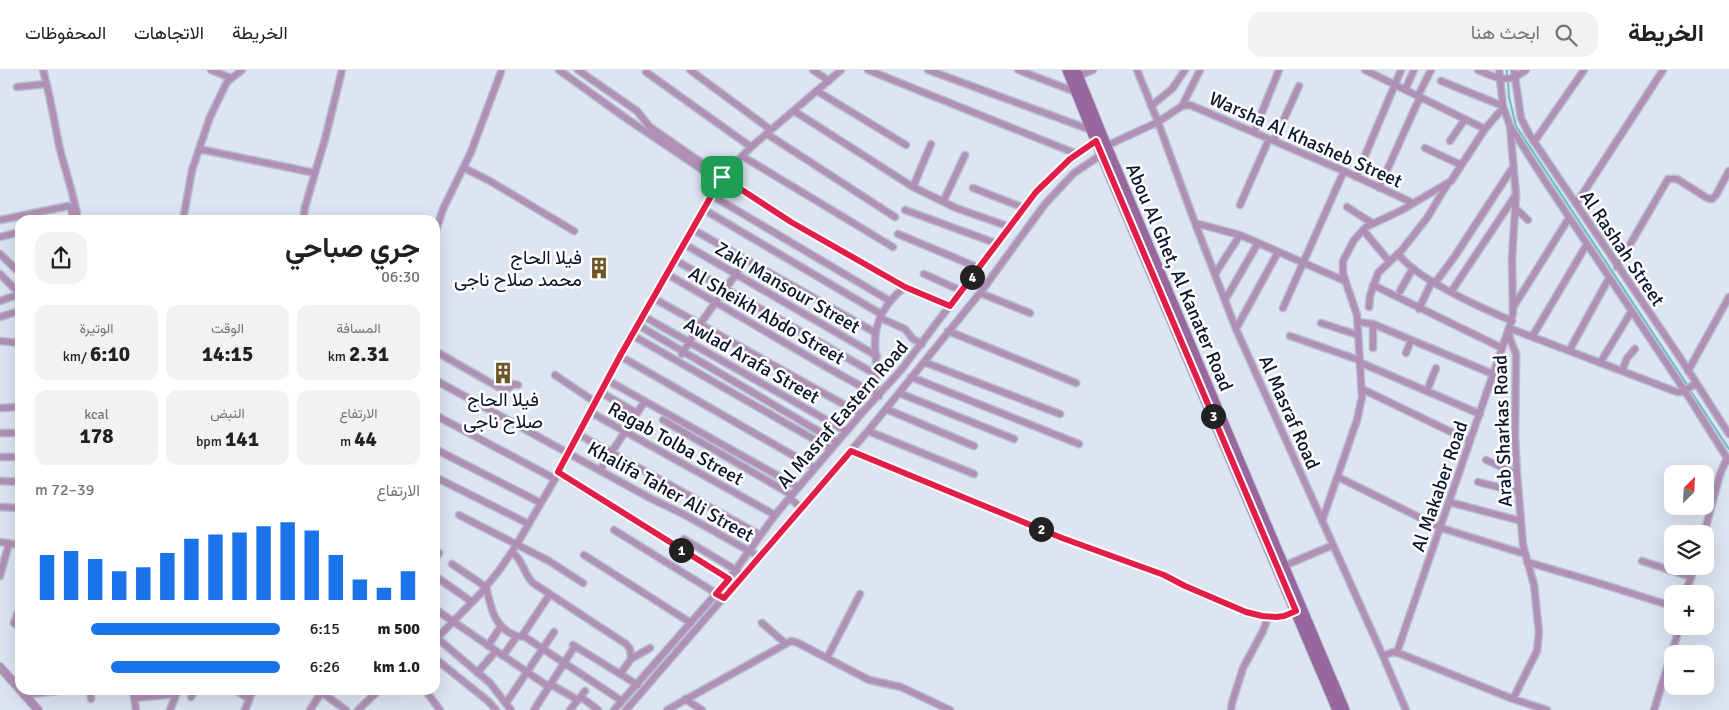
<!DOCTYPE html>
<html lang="ar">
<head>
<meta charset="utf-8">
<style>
  body { margin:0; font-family:Signika,Vazirmatn,sans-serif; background:#f2f2f2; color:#202124; direction:rtl; height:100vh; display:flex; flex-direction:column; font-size:19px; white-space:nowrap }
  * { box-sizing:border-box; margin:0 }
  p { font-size:16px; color:#757577 }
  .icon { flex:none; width:28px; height:28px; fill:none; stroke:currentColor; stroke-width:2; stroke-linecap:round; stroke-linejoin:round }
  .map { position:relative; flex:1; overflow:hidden; direction:ltr }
  .side { position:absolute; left:15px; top:145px; width:425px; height:480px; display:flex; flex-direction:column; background:#fff; border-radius:15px; box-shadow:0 5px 20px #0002; direction:rtl }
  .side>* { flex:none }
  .needle { width:32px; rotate:24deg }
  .buttons { position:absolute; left:1664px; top:395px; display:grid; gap:10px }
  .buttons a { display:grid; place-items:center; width:50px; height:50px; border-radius:10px; background:#fff; box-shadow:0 5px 20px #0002; font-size:25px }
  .pin { position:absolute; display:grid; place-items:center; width:42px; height:42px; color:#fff; margin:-21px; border-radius:10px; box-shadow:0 2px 8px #0006 }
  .km { position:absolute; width:25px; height:25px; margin:-12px; border-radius:50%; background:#222; color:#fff; font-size:14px; line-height:25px; text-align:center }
  .round { display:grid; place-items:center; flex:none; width:52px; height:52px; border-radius:15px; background:#f2f2f2 }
  .head { display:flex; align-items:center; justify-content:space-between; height:85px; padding:0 20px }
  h1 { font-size:28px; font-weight:700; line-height:38px }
  .metrics { display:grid; grid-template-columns:repeat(3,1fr); gap:8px; height:85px; padding:5px 20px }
  .metrics div { display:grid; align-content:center; border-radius:12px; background:#f2f2f2; text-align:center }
  .metrics b { font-size:21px; font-weight:700 }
  .metrics small { font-size:14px; font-weight:400 }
  .metrics p { font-size:14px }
  .chart { height:140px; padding:10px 20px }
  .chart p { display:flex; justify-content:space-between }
  .chart svg { width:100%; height:90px; margin-top:5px; stroke:#1a73e8; stroke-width:6 }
  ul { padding:0 20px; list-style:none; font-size:16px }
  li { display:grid; grid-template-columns:80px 60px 1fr; align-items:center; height:38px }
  li i { height:12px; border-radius:6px; background:#1a73e8 }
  header { display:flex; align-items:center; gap:30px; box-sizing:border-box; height:70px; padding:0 25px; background:#fff; border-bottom:1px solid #e0e0e0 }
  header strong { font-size:24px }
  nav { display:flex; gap:28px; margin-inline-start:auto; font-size:18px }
  .search { width:350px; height:45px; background:#f2f2f2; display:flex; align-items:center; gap:12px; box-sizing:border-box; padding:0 18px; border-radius:15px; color:#757577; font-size:19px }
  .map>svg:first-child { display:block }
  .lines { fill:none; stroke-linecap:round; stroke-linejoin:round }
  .stream { stroke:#67bec5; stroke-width:2 }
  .minor-casing { stroke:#b7bfce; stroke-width:9 }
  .tertiary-casing { stroke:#b7bfce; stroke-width:10 }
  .secondary-casing { stroke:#b7bfce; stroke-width:11 }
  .minor { stroke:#b190b5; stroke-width:6 }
  .tertiary { stroke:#b190b5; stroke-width:8 }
  .secondary { stroke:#97679d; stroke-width:9 }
  .route-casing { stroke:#fff; stroke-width:10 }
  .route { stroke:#e11d48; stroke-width:6 }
  .labels { text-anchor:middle; stroke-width:5; stroke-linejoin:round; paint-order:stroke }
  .street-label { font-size:19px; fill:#09152c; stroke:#fff }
  .poi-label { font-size:19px; fill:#09152c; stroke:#fff; text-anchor:end }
</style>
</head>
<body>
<header>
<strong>الخريطة</strong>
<div class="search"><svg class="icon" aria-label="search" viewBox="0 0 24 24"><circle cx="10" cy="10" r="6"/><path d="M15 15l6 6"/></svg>ابحث هنا</div>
<nav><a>الخريطة</a><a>الاتجاهات</a><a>المحفوظات</a></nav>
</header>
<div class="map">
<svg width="1729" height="640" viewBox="0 0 1729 640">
  <rect width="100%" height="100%" fill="#dde4f2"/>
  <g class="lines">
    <path class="stream" d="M1507,0V6
      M1508,11L1509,27L1516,56L1688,316
      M1690,320L1729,379"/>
    <g class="minor-casing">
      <path id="minor" d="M43,0C50,25 54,50 59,75C65,101 74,124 78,150
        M211,0L231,8
        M559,0L627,49L719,111
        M578,0L637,41L650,57L722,107L791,152L905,217L950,236
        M690,0L771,60
        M813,0L829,11
        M868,0L1077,84
        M928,0L1091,60
        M1018,0L1076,22
        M1137,0L1158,52L1195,153L1236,259L1383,586L1406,640
        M1365,0L1485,59
        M1478,0C1497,8 1507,15 1526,0
        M1499,0L1503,36L1510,56L1545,111L1685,321L1729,391
        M1514,0L1521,48L1529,64L1679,286L1729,364
        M646,2L751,77
        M1078,6L1093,0
        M1441,11L1503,36
        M17,17L46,14
        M1405,20L1414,0
        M817,21L906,75
        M1418,26L1431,0
        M1151,36L1172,19L1185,0
        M1182,36L1200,0
        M794,41L913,117L956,138L1010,157
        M1510,56L1516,125L1512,189L1513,243L1509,258L1510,269L1516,284L1515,367L1517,404L1523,475L1534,515L1539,562L1537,581L1513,629
        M1254,62L1279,0
        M767,64L895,147
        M1274,71L1299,16
        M1450,71L1465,49
        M1534,72L1584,0
        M1106,76L1158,52L1182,36L1190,35L1344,101L1413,133
        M1425,78L1461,95
        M199,79L315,103
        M742,86L893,177
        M464,98L488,110L574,161
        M1356,107L1401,0
        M913,117L931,74
        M973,118L1024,138
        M1379,118L1420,27
        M711,125L890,231
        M943,132L965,85
        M1576,134L1663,0
        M1240,135L1269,69
        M1347,137L1372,153
        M1515,138L1528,150
        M703,139L881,244
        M905,140L998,174
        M0,150L68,136L71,137L73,150
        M183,150L192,100L210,47L227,12L242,0
        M303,150L305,137L325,69L342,0
        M1195,153L1240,165L1345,211
        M692,159L876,263
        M1363,160L1389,191
        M435,164L443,139L471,82L501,2
        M898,164L979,198
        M0,167L20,162
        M684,174L877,286
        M1398,183C1413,208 1484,239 1512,251
        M0,184L20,203
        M675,190L877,305
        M1617,197L1668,109H1677L1707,128L1712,129L1716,125L1729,101
        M0,204L20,224
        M667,204L828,298L879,326
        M924,204L962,221
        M1215,204L1240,165
        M1435,213L1455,186L1513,97
        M1373,215L1502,278
        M1400,221L1413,198
        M1451,222L1515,126
        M980,223L1030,243
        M653,228L861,344
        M1225,230L1258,173
        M0,231L20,224
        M1514,236L1569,148
        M1369,237L1370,226L1378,203L1401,181L1427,148L1447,115
        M1283,238L1344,101
        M1419,239L1432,211
        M643,246L846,361
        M0,247L20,241
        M880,248L905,259L913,269L922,274
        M1358,252L1373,254L1493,304
        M1321,253L1358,265
        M638,255L837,372
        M1236,259L1278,182
        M948,261L1076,313
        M632,265L831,379
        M1290,266L1359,290
        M1532,267L1587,174
        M0,271L20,273
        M1373,278V254
        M435,281L505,321L514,314L518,315
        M1569,281L1609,208
        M1406,283L1411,270
        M682,284L700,254L746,190
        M620,286L815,398
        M924,292L1060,344
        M1359,292L1480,344
        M1600,293L1631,242
        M1622,301L1627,288L1635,279
        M1688,301L1729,227
        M555,305L595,332
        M911,307L1079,374
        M435,310L650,428L685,445L760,487
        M607,310L798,417
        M1362,319L1470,371
        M1427,321L1436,298
        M600,322L637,343
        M874,323C879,306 875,291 875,273C875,250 887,231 905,217
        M899,323L1014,369
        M0,338L20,337
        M886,339L974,376
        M590,342L775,445
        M435,345L555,409
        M663,350L792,425
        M868,361L974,404
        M0,363H20
        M578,364L760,465
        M435,379L541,433
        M851,381L1062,468L1164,505L1185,516L1246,542L1262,546L1276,547L1284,546L1295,541
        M0,387H20
        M1486,390L1517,404
        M600,400L645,331
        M558,403L731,510
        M435,407L529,454
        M1338,407L1441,458L1525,484
        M0,411L20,412
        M1478,412L1518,422
        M789,428L802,438
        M1449,432L1521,451
        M0,437L20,438
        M459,445L549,491L583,513
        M1322,451L1357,350L1362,327L1357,245L1343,204V191L1354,170L1366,157L1402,140L1451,111L1485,59L1503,38
        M614,460L719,525
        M1704,464L1720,404L1727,388
        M684,469L744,505
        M0,472L20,475
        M512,482C524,491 523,503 533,513L626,574L630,579L631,589
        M584,485L691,553
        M435,489L439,483
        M1642,491L1691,507
        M1527,492L1592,511L1672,536
        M452,494L486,517C491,536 493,556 514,565C517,567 521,566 525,567L622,631
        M1284,496L1333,475
        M0,506L9,473
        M435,506L472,532
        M1683,524L1689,513L1695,496
        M20,538L14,553L20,558
        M435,539L549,617
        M762,553L785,573
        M435,566L437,568L481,523L501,498L517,474L555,409L620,286L722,107L751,77L841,0
        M522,566L550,524
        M435,569L437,568L490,613L511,640
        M573,575L638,615
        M488,576L501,556
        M1397,582L1509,258L1677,322H1683L1696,313
        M503,586L517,566
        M1383,586L1393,582L1401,584L1513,629L1547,640
        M827,588L860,524
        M437,590L488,631L496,640
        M477,603L496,581
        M620,604L631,589L650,578
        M550,614L578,630
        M90,620L91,629
        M133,620L136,640
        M235,620L249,629
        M425,620L440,640
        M321,622L346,640
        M24,625L64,620
        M191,627L195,620
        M581,627L598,640
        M134,628L176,624
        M685,629L702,640
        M506,633L554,562
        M170,640L178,620
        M245,640L253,620
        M310,640L323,620
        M358,640L379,620
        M534,640L575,576
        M570,640L585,621
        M614,640L729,509L775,445L861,344L901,300L1036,122L1070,89L1096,71
        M626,640L868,361L980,223L1045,134L1074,103L1101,85
        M667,640L791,571L798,573L869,610L901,617L950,640
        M1231,640L1232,633L1243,598L1263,561L1268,547
        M1654,640L1680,556"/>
    </g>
    <g class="tertiary-casing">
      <path id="tertiary" d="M0,597L38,640"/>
    </g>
    <g class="secondary-casing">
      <path id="secondary" d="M1067,0L1101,85L1337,640
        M1076,0L1106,74L1345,640"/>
    </g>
    <use href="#minor" class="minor"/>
    <use href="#tertiary" class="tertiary"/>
    <use href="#secondary" class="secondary"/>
  </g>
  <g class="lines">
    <g class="route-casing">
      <path id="route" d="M1096,71L1296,541L1284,546L1276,547L1262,546L1246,542L1185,516L1164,505L1062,468L851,381L724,528L716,524L729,509L558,402L620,286L722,107L791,152L905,217L950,236L1036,122L1070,89Z"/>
    </g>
    <use href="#route" class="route"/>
  </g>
  <defs>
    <g id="building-bare" transform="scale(1.725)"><path d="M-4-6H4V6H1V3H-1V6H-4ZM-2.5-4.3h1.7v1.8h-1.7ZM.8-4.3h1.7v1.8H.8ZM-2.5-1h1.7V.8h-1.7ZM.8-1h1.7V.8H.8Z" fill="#6d5525" stroke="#fff" stroke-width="2.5" paint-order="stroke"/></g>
  </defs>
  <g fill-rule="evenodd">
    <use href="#building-bare" x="599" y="198"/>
    <use href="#building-bare" x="503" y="303"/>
  </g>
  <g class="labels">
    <g class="street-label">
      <text transform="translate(1306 69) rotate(24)" y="7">Warsha Al Khasheb Street</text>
      <text transform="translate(1623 178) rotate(56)" y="7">Al Rashah Street</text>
      <text transform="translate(1180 207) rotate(67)" y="7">Abou Al Ghet, Al Kanater Road</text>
      <text transform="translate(788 217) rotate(30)" y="7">Zaki Mansour Street</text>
      <text transform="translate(767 245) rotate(30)" y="7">Al Sheikh Abdo Street</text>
      <text transform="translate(752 290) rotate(30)" y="7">Awlad Arafa Street</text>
      <text transform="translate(1290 342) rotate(66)" y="7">Al Masraf Road</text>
      <text transform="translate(842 344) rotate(-49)" y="7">Al Masraf Eastern Road</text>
      <text transform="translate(1502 361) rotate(-92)" y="7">Arab Sharkas Road</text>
      <text transform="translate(676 373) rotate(29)" y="7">Ragab Tolba Street</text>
      <text transform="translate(1439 416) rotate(-71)" y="7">Al Makaber Road</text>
      <text transform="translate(671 421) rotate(29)" y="7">Khalifa Taher Ali Street</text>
    </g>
    <g class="poi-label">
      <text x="582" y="194">فيلا الحاج<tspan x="582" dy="22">محمد صلاح ناجى</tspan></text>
      <text x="503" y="336" text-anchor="middle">فيلا الحاج<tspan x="503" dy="22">صلاح ناجى</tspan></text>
    </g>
  </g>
</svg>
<div class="buttons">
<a><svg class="needle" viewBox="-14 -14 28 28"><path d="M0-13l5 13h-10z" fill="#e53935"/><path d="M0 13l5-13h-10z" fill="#757577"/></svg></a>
<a><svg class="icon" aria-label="layers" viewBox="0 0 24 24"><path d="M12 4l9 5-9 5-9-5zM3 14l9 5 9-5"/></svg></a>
<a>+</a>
<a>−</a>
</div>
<div class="pin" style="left:722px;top:107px;background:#1e9e55"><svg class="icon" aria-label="arrive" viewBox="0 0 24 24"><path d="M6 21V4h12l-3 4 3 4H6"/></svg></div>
<b class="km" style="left:681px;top:480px">1</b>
<b class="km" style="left:1041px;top:459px">2</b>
<b class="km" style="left:1213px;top:346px">3</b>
<b class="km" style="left:972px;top:207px">4</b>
<section class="side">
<div class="head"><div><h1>جري صباحي</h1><p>06:30</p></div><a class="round"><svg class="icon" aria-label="share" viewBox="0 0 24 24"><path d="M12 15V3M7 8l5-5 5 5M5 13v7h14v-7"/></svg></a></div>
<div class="metrics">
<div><p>المسافة</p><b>2.31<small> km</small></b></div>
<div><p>الوقت</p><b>14:15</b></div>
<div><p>الوتيرة</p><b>6:10<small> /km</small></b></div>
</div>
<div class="metrics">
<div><p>الارتفاع</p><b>44<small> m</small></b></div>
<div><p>النبض</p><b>141<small> bpm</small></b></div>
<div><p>kcal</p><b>178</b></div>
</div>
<div class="chart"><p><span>الارتفاع</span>39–72 m</p>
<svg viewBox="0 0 160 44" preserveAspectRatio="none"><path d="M5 44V22M15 44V20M25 44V24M35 44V30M45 44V28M55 44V21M65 44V14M75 44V12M85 44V11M95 44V8M105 44V6M115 44V10M125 44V22M135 44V34M145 44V38M155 44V30"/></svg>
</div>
<ul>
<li><b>500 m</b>6:15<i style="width:77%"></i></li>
<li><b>1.0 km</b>6:26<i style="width:69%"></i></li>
</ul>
</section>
</div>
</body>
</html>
